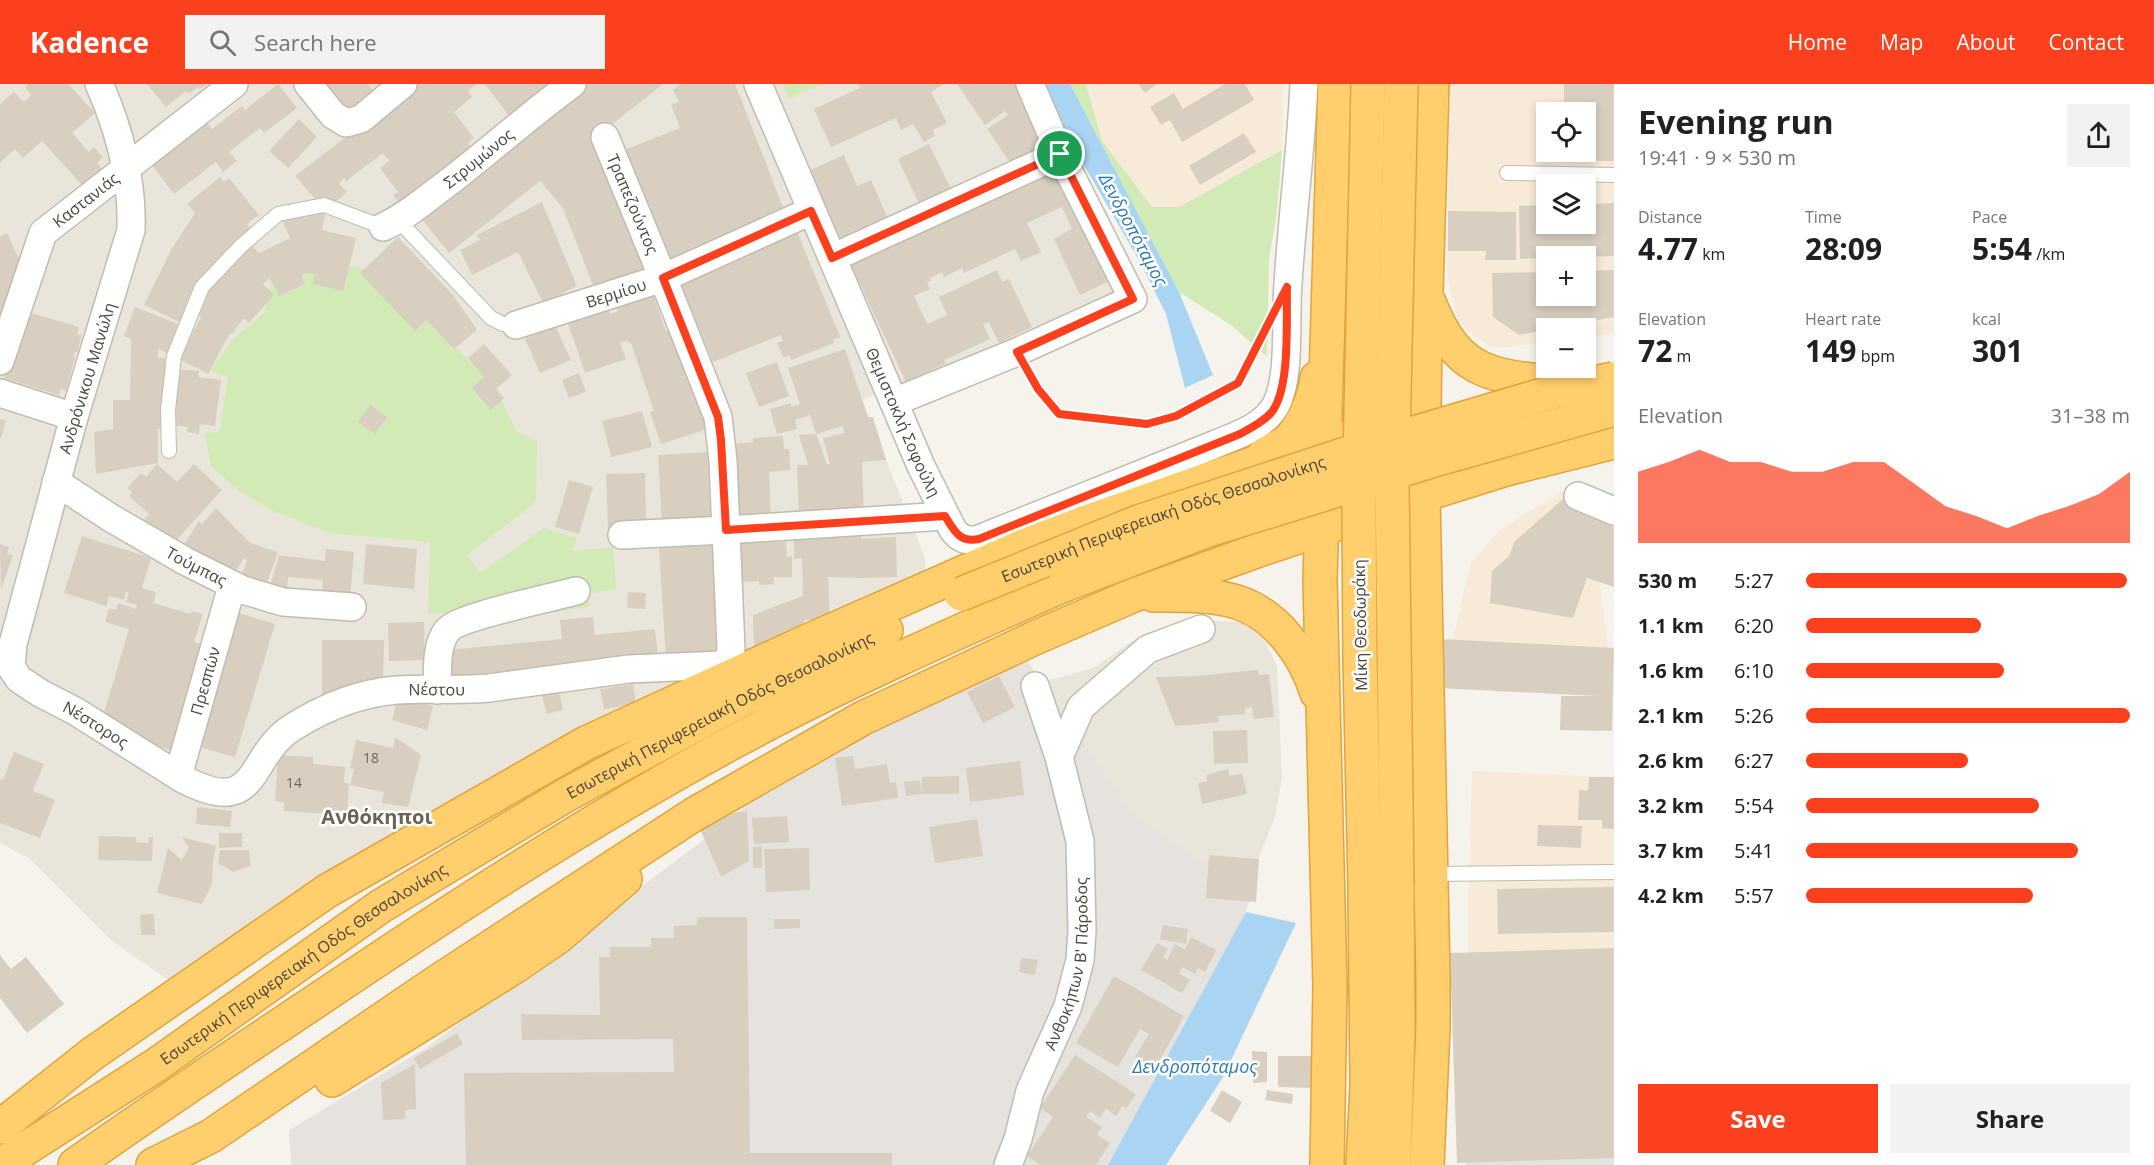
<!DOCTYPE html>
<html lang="en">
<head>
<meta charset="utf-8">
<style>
  body { margin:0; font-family:"Open Sans",sans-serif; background:#f2f2f2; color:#202124; height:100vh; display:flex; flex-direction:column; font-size:22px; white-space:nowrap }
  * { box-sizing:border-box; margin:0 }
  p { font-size:20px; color:#757577 }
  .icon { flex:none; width:33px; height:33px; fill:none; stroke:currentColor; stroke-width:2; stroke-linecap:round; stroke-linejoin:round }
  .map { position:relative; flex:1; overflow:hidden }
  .sheet { display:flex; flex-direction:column; background:#fff; width:540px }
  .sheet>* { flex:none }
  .fabs { position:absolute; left:1536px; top:18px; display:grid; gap:12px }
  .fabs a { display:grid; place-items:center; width:60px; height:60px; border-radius:0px; background:#fff; box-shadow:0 3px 9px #0003; font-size:30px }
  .pin { position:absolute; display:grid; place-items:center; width:51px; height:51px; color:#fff; margin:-26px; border:3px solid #fff; border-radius:50%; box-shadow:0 2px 6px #0007 }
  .round { display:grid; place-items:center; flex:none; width:63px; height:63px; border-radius:0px; background:#f2f2f2 }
  .overview { display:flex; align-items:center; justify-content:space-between; height:102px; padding:0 24px }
  h1 { font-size:33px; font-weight:700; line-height:45px }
  .metrics { display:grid; grid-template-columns:repeat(3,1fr); gap:9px; height:102px; padding:6px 24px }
  .metrics div { display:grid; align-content:center }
  .metrics b { font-size:30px; font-weight:700 }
  .metrics small { font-size:16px; font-weight:400 }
  .metrics p { font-size:16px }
  .chart { height:168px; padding:12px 24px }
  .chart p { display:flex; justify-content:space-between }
  .chart svg { width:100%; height:108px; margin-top:6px; fill:#fc3f1d; opacity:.7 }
  .primary-button { display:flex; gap:12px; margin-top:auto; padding:12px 24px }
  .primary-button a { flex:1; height:69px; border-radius:0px; background:#fc3f1d; color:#fff; font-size:24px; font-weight:700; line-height:69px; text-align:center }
  .primary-button a+a { background:#f2f2f2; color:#202124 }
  ul { padding:0 24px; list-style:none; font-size:20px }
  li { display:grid; grid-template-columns:96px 72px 1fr; align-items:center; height:45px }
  li i { height:15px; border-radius:8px; background:#fc3f1d }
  header { display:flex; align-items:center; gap:36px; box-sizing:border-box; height:84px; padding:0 30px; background:#fc3f1d; color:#fff }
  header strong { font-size:28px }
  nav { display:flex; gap:33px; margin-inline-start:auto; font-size:21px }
  .search { width:420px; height:54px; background:#f2f2f2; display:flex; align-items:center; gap:15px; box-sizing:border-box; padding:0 21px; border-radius:0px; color:#757577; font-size:22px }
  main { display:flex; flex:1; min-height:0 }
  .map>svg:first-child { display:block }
  .residential { fill:#eae5da }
  .commercial { fill:#f7ead8; fill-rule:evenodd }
  .industrial { fill:#e6e2dd }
  .green { fill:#d2eab5 }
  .parking { fill:#e5e3e0 }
  .water { fill:#a9d4f2 }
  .building { fill:#d8cfc1 }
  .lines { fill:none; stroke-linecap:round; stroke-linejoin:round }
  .lane-casing { stroke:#c2bbae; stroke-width:16 }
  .street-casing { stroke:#c2bbae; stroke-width:30 }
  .highway-casing { stroke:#e0a43c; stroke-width:36 }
  .path { stroke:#c4b79f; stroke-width:4; stroke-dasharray:3 3; stroke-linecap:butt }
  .lane { stroke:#fff; stroke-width:14 }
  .street { stroke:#fff; stroke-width:27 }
  .highway { stroke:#ffcf6e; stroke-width:33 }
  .highway-bridge-casing { stroke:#e0a43c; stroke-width:36; stroke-linecap:butt }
  .highway-bridge { stroke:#ffcf6e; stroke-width:33 }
  .route-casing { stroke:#fff; stroke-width:12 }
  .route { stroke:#fc3f1d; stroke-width:8 }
  .labels { text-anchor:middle; stroke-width:5; stroke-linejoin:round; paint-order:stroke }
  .number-label { font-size:14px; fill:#6e675b }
  .street-label { font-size:16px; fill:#4b4439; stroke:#fff }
  .water-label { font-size:18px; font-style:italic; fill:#2e7ab2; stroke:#fff }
  .quarter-label { font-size:20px; font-weight:bold; fill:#6e6250; stroke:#fff }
</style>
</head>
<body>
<header>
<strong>Kadence</strong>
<div class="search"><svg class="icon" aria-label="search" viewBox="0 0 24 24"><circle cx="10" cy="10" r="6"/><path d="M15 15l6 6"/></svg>Search here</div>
<nav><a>Home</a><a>Map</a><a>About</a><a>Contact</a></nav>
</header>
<main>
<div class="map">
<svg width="1614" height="1081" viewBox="0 0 1614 1081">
  <rect width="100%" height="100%" fill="#f6f3ec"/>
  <path class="residential" d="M0,0H1021L1128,205L862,316L925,474L926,509L513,705L189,910L112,857L29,774L0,759Z
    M1199,536L1241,538L1263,554L1277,582L1282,693L1275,733L1221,867L1023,578L1043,598L1093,584L1143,550Z"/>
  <path class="commercial" d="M1086,0H1283L1282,66L1179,123H1152L1102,57Z
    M1450,0H1614V250L1586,253V244H1546V258L1502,264L1490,262L1467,247L1456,232L1447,187ZM1546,28H1586V68H1546ZM1546,100H1586V140H1546ZM1546,172H1586V212H1546Z
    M1562,407L1590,427L1610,578L1444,592L1471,478L1501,445Z
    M1472,687L1614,693V1081H1465L1469,793Z"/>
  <path class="industrial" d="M1024,572L1132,730L1251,811L1203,961L1119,1081H291L289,1046L429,962L741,728L747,712Z"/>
  <path class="green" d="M783,0H822L789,15Z
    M1070,0H1086L1102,57L1152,123H1179L1282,66L1277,128L1269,175L1267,273L1231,241L1179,208Z
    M325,174L380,190L438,248L492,297L517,348L537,357L536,418L467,471L480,489L544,444L577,454L571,467L613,463L616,505L588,510L589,523L472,540L456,528L428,530L430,458L330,449L275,428L239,407L211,382L205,349L219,348L228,293L210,287L230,258L265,228L272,188Z"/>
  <path class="parking" d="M1614,1072V1081H1466V1075Z"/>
  <path class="water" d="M1037,0H1070L1179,208L1213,291L1185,304L1166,230L1140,178Z
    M1246,828L1296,839L1223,993L1166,1081H1108Z"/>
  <path class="building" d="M28,0H68L95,29L72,49L89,68L94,63L103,73L97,79L102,85L83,102L42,57L23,74L15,65L0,79V20L14,8L24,18L31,11L25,3Z
    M147,0H207L200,5L198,3L189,10L186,7L166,23Z
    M278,0L297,24L264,49L260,44L229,68L237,77L223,88L216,78L174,110L152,81L207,39L212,45L242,22L245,26Z
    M326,0H368L373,7L349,27Z
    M415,0H477L468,7L472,13L454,28L474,54L468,58L475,68L447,90L442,84L439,86L443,92L405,127L393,111L398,108L380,84L389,77L383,69L346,97L344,94L339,99L347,108L331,122L323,112L317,117L295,92Z
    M485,0H560L512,36Z
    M587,0H663L596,53L651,188L596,209L563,124L540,97L449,169L420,133Z
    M681,0H735L787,133L668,179L624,66L680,44L671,21L679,18L673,6Z
    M858,0H944L931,8L947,39L933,46L935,52L924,58L913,40L901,46L896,34L831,63L814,25L860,4Z
    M957,0H1017L1026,14L1020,17L1023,21L1026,19L1052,56L1013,83L987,45L1008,31L1005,27L985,41Z
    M1138,0H1157L1145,9Z
    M1225,0H1245L1254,16L1182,58L1170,36L1161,41L1150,23L1174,9L1183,25Z
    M1564,0H1614V77H1564V68H1586V28H1564Z
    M299,35L317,53L288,84L269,67Z
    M1244,49L1256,68L1200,101L1189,82Z
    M929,60L954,111L922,126L898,75Z
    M844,71L857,102L871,96L888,135L839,155L810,86Z
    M1057,80L1113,195L1080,211L1054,155L1072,145L1062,123L1027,139L1041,168L1021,177L1015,165L964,189L962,184L944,193L942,188L930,194L931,197L927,198L930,205L914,212L927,240L947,231L939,213L997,186L1002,198L1009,195L1032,243L999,259L989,238L983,240L990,255L944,276L946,279L906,298L849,177Z
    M220,93L224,98L229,94L259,131L247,140L254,148L227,169L225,167L210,185L180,238L144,221L171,166L195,129L187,120Z
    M542,118L577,202L556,213L560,220L547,227L518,168L472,191L460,166L480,156L477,151Z
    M1614,119V172L1520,175L1519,122L1546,121V140H1586V120Z
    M1448,127L1516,128V176H1485L1486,167H1448Z
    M302,128H326L322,146L356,154L343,207L312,200L315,190L306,189L301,191L305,200L279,212L270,194L263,200L274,211L249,239L244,234L232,250L230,249L208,290L179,275L201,233L196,230L211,201L248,157L259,169L290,154L281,134Z
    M796,145L840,253L833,256L834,259L791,276L789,271L784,274L777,259L783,257L781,251L713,278L678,193Z
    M7,149L21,179L0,252V153Z
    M398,153L453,211L477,246L454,265L426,236L415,247L360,189Z
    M1614,186V233L1519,251L1493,233L1492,189L1546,188V212H1586V187Z
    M653,210L666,247L672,245L695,313H697L708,345L661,360L650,328L654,327L631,259H628V256L620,259L626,275L585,289L566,234L607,221L610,230L618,227L616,223Z
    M135,223L178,240L168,269L158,265V274H165V345H158V379L96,390L94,348L113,345V316H130L131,255L124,252Z
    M23,227L79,243L77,250L82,251L77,268H75L73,272L75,273L66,307L61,305L59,311L4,294Z
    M555,242L571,276L540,289L525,255Z
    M484,260L512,291L496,305L504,314L491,326L472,304L484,293L468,274Z
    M845,265L868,333H873L886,376L862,378L864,432L799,435L797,381H808L799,351L816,350L827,380H830L823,354L845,349L842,342L816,350L810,331L795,336L797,345L777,350L770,325L791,319V323L800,320L788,284Z
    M777,278L789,312L759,323L746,289Z
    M178,285L199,287L198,293L221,296L215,342L200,340L199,350L187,348L188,343L171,341Z
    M579,289L586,308L569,314L562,296Z
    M370,321L387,333L375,350L358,338Z
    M642,327L652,363L611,373L602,337Z
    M0,335L6,336L1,354H0Z
    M783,352L784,365H789L790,386L769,388L771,432L736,433L732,360L753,358V354Z
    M707,368L711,438L662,441L658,371Z
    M157,380L177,398L194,380L222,406L172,461L144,435L149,430L129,412L132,408L127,404L141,389L146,393Z
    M645,389L646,436H633V444L608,445L606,390Z
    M569,396L593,403L579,450L555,443Z
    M1563,415L1614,443V503L1587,494L1573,534L1490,519L1492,487L1509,472L1515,457Z
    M216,424L250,459L278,468L265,505L240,496L247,476L244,474L232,493L183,462L199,437L202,440Z
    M861,447V455L896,453L897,493L863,494L828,493L830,535L804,536L800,551L754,565L753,531L803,512L802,474L794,475V453Z
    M82,452L151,474L142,504L156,508L153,519L191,530L192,527L203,530L194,558L202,560L170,666L127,652L101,639L129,545L105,538L109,524L116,526L118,519L136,525L137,521L126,518L129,508H126L124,516L109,512L106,522L64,509Z
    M786,458L787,473L792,472V493H774V500L759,501V497L739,498L737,459Z
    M714,459L721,574L666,577L659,463Z
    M0,460L9,463L7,470L13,471L1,506Z
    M366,460L417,465L414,505L363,500Z
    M326,465L354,468L350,515L321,513L323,496L288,493L287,505L270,503L279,471L325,477Z
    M628,508L646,509L645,525L627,524Z
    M239,529L275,540L235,673L200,663Z
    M593,533L595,551L655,545L658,574L451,601L448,566L562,555L560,536Z
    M424,538L425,576L389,577L388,539Z
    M1441,555L1614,564L1612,647L1560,646L1561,612H1597L1438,604Z
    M322,556H384L383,606L322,623Z
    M1258,586L1259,591L1269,590L1274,633L1254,635L1252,623L1245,624V630L1218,632L1219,638L1200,640L1175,642L1156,593L1196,592Z
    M999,592L1015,623L983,639L967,608Z
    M633,600L636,620L604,625L600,605Z
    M558,604L563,626L547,630L541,608Z
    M398,612L433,622L427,646L392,636Z
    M1247,646L1248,679L1214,680L1213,647Z
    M395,653L421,671L408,723L382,719L384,708L350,701L354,685L350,684L356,656L393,664Z
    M14,668L44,680L33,707L55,716L40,754L0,739V695L3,696Z
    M278,671L313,673V680L345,683L344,699H349L347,731L284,727V718L275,717Z
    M853,672L855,685L887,680L890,699L896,698L898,714L842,722L835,674Z
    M1020,677L1024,711L970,718L966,684Z
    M1228,685L1230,692L1242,689L1247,710L1202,720L1198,699L1207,697L1206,691Z
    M959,692V710H922V693Z
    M1589,693H1614V745L1602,744V736H1578L1579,706L1588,707Z
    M920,696L922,710L906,712L904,698Z
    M197,723L232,727L230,743L196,740Z
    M747,727L749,777L721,793L700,745L736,728Z
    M787,732L789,758L754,760L752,734Z
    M977,735L983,772L935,779L929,743Z
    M1538,741L1582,742L1581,764L1537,762Z
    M219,749H242V763L219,764Z
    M99,752L136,753V758L148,759L149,753H153L152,777L98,776Z
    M182,753L216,762L213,776L212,800L202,820L157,809L168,764L182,776L189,763Z
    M762,762V784H753V763Z
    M809,764L810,806L766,808L764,765Z
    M220,766H249L251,782L233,788L218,779Z
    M1209,771L1259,775L1256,818L1206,814Z
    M1614,803V848L1498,850L1497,805Z
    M154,830L155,851H141L140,831Z
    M697,833H747L750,1069H892V1081H466L464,989L674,988L673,955L522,956L521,930L600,931L599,873H610V863H651V854H674V842L697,841Z
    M774,835H800V844L774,845Z
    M1163,841L1188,845L1186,860L1160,855Z
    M1191,853L1216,866L1205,888L1198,884L1195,890L1182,883L1179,890L1190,896L1182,909L1141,886L1157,859L1168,865L1163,873L1167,876L1175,860L1185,866Z
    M1614,864V1074L1457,1079L1450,869Z
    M0,871L11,885L26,873L64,920L27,949L0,914Z
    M1021,874L1038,876L1035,891L1019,888Z
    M1114,892L1184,932L1155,985L1135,973L1149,950L1140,945L1118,983L1076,959Z
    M457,949L463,960L420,985L414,974Z
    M1252,967L1267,968V998L1253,999Z
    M1075,971L1136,1010L1127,1024L1122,1022L1116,1032L1106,1025L1100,1034L1090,1027L1086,1033L1102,1043L1097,1051L1110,1059L1096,1081H1041L1027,1072L1053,1033L1040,1024Z
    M1278,972H1315L1314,1004L1278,1003Z
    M415,980L416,1025L405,1026L406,1035L383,1036L381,999Z
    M1222,1006L1242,1018L1230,1039L1210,1027Z
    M1267,1006L1293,1010L1292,1020L1265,1016Z"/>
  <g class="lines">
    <g class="lane-casing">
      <path id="lane" d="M1507,89L1614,91
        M398,136L491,234L503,240L516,241
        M169,367L168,326L174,272L202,203L241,162L278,130L324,121L383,143
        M1431,790L1614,788"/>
    </g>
    <g class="street-casing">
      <g id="street">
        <path id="s1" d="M99,0C119,44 133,98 131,146L74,333L13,560L11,583L19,595L40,609L75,627L183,695C261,736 246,672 293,643C325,623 359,609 397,606C427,604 458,607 489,604L629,585L721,581L729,575L731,565L723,377L718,333L663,194L605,53"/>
        <path d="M308,0L333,31L346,39L361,35L403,0"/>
        <path id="s2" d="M758,0L921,382L953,446C960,455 968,458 979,455L1216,360C1237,351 1264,343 1276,321C1291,292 1285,233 1288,200C1292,133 1301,67 1304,0"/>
        <path id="s3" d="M383,143C403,134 420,120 437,107C483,73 525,34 572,0"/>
        <path d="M832,174L1060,70"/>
        <path id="s4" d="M516,241L663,194L811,127"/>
        <path id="s5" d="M0,277L43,149L234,0"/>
        <path d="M0,309L74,333"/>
        <path d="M894,318L1017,268L1133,215L1060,70L1030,0"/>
        <path id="s6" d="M56,398L111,434L185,477L243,506L283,518L352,523"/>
        <path d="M1578,412L1614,427"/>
        <path d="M622,451L726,446L945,432"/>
        <path d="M437,606C438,589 435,562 447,547C457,533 554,513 576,507"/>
        <path d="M1059,673L1081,623L1148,565L1201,545"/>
        <path id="s7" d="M178,692L232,502"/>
        <path id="s8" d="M1008,1081L1018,1055L1030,1007L1068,922L1080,876L1082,847L1080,757L1059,673L1035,602"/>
      </g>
    </g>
    <g class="highway-casing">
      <g id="highway">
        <path d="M1429,218C1456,287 1487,293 1556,298"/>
        <path d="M1264,371C1272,367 1282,362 1289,356C1304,340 1314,315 1317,294"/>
        <path d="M1154,511C1181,511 1210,510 1237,518C1277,531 1305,571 1317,609"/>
        <path d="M332,996L514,883L558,853L625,795"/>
        <path d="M0,1043L92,970L327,807L586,659L810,556L1021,463L1086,438L1252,380L1354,352"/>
        <path id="s9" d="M0,1081L156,981L381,822L566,711L737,618L886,546"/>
        <path d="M75,1081C155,1024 237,970 319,915C454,824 591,735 735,657C842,599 953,550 1064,501"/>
        <path d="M153,1081L211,1052L434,900L693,731L863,634L1039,552L1134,511L1256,467L1423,411L1506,385L1614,358"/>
        <path d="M1327,1081L1330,902L1320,496L1335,0"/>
        <path d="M1363,1081L1367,1002L1365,801"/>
        <path d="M1394,1081L1398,947L1397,802"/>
        <path d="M1427,1081L1433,943V894L1423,411L1425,243L1432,0"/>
      </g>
    </g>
    <path class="path" d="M1030,292L1038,305L1059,330L1147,340L1176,332L1238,299L1259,257"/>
    <use href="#lane" class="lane"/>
    <use href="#street" class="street"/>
    <use href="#highway" class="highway"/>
    <g class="highway-bridge-casing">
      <g id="highway-bridge">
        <path d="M1064,501L1205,447L1431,377L1614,325"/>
        <path id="s10" d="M961,510L1138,438L1370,362L1556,307L1614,295"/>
        <path d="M1365,801L1360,576L1359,423L1368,0"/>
        <path d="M1397,802L1392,397L1401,0"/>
      </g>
    </g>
    <use href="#highway-bridge" class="highway-bridge"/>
  </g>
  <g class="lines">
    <g class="route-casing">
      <path id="route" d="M1060,70L1133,215L1017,268L1038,305L1059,330L1147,340L1176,332L1238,299L1287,203C1286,235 1291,305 1271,329C1263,338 1251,344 1240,350L979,455C960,459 954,447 945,432L726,446L721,356L718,333L663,194L811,127L832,174Z"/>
    </g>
    <use href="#route" class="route"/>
  </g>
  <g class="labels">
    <g class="number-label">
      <text x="371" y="679">18</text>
      <text x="294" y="704">14</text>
    </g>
    <g class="street-label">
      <text dy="6" stroke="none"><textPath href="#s3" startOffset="118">Στρυμώνος</textPath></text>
      <text dy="6" stroke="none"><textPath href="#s5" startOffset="189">Καστανιάς</textPath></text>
      <text transform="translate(633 120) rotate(67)" y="6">Τραπεζούντος</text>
      <text dy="6" stroke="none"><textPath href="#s4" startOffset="105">Βερμίου</textPath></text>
      <text transform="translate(87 294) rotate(-73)" y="6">Ανδρόνικου Μανώλη</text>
      <text dy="6" stroke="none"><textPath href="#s2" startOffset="368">Θεμιστοκλή Σοφούλη</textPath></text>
      <text dy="6" stroke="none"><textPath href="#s10" startOffset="216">Εσωτερική Περιφερειακή Οδός Θεσσαλονίκης</textPath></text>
      <text dy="6" stroke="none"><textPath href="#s6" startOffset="164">Τούμπας</textPath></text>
      <text transform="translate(1360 541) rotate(-91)" y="6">Μίκη Θεοδωράκη</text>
      <text dy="6" stroke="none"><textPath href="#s7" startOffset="99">Πρεσπών</textPath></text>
      <text dy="6" stroke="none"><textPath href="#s1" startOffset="1104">Νέστου</textPath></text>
      <text dy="6" stroke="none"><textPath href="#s9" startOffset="850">Εσωτερική Περιφερειακή Οδός Θεσσαλονίκης</textPath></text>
      <text dy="6" stroke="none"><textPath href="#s1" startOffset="708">Νέστορος</textPath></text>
      <text dy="6" stroke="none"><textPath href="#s8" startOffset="212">Ανθοκήπων Β' Πάροδος</textPath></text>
      <text dy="6" stroke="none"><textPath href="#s9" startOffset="364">Εσωτερική Περιφερειακή Οδός Θεσσαλονίκης</textPath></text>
    </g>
    <g class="water-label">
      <text transform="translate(1133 146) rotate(62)" y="6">Δενδροπόταμος</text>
      <text x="1195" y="989">Δενδροπόταμος</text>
    </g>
    <g class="quarter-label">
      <text x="377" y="740">Ανθόκηποι</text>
    </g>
  </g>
</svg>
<div class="fabs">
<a><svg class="icon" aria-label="locate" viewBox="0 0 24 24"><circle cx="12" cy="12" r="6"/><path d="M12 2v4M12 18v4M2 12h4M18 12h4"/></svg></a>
<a><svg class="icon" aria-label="layers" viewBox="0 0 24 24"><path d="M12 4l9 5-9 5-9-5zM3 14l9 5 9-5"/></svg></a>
<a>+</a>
<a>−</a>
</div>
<div class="pin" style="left:1060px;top:70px;background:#1e9e55"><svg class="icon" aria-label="arrive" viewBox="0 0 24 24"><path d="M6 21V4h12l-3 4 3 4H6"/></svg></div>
</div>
<section class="sheet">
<div class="overview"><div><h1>Evening run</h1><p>19:41 · 9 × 530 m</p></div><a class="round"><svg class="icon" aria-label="share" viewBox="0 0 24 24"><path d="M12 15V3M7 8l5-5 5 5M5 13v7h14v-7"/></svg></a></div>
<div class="metrics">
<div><p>Distance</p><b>4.77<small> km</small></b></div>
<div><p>Time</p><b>28:09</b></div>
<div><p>Pace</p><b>5:54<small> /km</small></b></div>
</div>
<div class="metrics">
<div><p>Elevation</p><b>72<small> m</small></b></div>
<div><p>Heart rate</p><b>149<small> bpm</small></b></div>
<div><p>kcal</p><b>301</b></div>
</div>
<div class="chart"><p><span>Elevation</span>31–38 m</p>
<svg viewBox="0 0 160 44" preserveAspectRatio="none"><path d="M0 44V15L10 11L20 6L30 11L40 11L50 15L60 15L70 11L80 11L90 20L100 29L110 33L120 38L130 33L140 29L150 24L160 15V44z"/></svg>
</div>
<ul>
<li><b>530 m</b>5:27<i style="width:99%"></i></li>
<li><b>1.1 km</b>6:20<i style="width:54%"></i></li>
<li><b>1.6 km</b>6:10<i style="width:61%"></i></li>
<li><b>2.1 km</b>5:26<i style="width:100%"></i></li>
<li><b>2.6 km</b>6:27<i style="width:50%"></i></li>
<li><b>3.2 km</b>5:54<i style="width:72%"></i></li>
<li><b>3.7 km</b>5:41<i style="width:84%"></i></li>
<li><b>4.2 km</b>5:57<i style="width:70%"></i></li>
</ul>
<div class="primary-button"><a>Save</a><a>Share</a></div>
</section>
</main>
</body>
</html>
